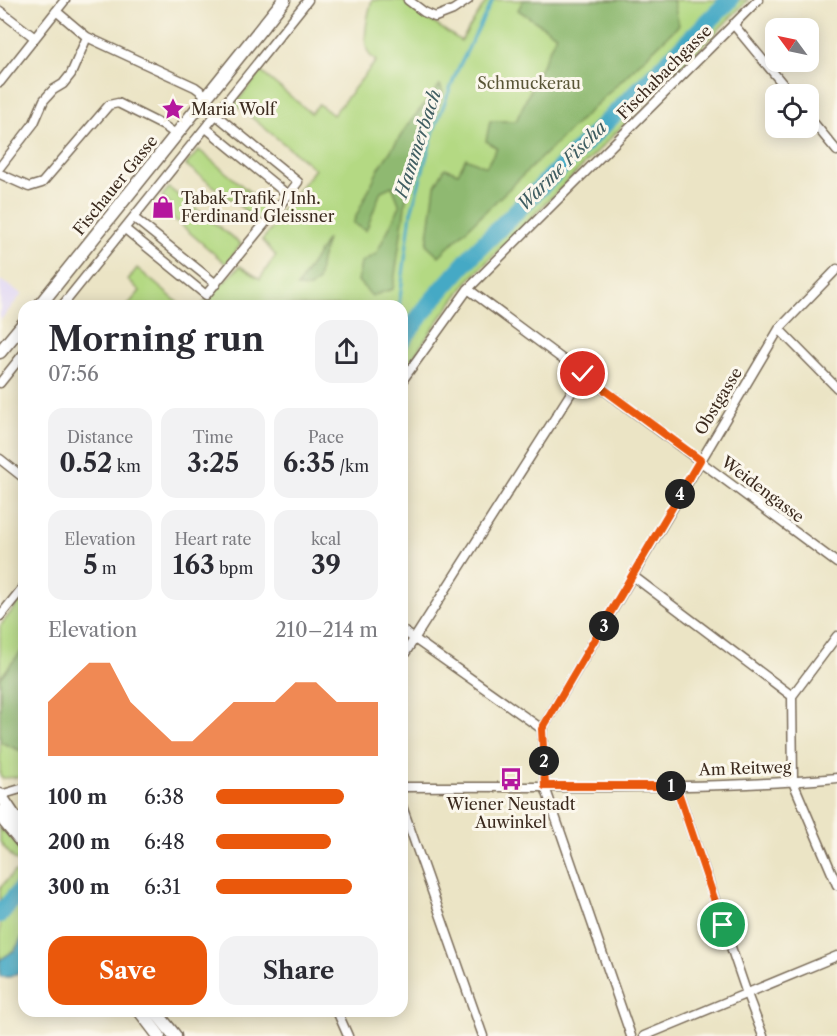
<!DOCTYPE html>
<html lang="en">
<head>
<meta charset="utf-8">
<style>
  body { margin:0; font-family:"Libre Caslon Text",serif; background:#f2f2f3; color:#2b2b33; height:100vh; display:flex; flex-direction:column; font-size:22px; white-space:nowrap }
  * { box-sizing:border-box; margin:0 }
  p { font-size:20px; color:#7c7c81 }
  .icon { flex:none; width:33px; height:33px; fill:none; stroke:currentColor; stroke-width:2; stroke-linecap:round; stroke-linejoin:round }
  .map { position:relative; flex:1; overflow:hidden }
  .panel { position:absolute; left:18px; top:300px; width:390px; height:717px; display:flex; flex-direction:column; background:#fff; border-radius:18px; box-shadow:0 3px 15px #0003 }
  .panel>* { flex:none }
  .needle { width:39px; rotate:303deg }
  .controls { position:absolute; left:765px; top:18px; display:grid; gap:12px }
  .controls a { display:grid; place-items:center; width:54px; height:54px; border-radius:12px; background:#fff; box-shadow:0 3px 15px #0003; font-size:30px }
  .pin { position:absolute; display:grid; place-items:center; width:51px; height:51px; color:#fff; margin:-26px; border:3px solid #fff; border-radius:50%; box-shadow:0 2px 6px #0007 }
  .km { position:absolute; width:30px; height:30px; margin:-15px; border-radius:50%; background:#222; color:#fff; font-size:16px; line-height:30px; text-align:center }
  .round { display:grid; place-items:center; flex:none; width:63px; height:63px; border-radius:18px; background:#f2f2f3 }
  .headline { display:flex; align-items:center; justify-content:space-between; height:102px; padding:0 30px }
  h1 { font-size:33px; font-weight:800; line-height:45px }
  .metrics { display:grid; grid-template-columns:repeat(3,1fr); gap:9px; height:102px; padding:6px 30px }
  .metrics div { display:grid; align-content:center; border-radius:15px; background:#f2f2f3; text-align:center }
  .metrics b { font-size:26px; font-weight:800 }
  .metrics small { font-size:16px; font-weight:400 }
  .metrics p { font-size:16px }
  .chart { height:168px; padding:12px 30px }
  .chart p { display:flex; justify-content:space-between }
  .chart svg { width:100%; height:108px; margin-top:6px; fill:#ea580c; opacity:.7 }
  .button { display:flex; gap:12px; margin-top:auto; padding:12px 30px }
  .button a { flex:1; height:69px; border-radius:18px; background:#ea580c; color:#fff; font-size:24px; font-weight:800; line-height:69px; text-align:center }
  .button a+a { background:#f2f2f3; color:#2b2b33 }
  ul { padding:0 30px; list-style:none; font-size:20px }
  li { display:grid; grid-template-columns:96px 72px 1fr; align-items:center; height:45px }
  li i { height:15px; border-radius:8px; background:#ea580c }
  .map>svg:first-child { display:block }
  .built { fill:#dfd5f5 }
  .green { fill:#b4d983; stroke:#788250; stroke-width:1.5 }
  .forest { fill:#8fb971; stroke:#657248; stroke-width:1.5 }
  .water { fill:#45a9c5; stroke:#406a72; stroke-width:1.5 }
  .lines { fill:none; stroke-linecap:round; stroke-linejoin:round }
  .stream { stroke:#45a9c5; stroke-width:3 }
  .river { stroke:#45a9c5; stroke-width:18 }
  .street-casing { stroke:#796b58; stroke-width:11 }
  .secondary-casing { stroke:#796b58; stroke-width:15 }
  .street { stroke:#fff; stroke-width:8 }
  .secondary { stroke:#fff; stroke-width:12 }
  .route-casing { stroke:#fff; stroke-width:12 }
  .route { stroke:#ea580c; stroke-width:8 }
  .labels { text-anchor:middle; stroke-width:6; stroke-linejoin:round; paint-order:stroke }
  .street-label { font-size:16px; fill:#3b2a1e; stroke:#fbf7ec }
  .park-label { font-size:16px; fill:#595637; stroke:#fbf7ec }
  .poi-label { font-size:16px; fill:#3b2a1e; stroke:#fbf7ec; text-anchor:start }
  .water-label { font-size:18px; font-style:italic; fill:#3f5d61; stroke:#fbf7ec }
</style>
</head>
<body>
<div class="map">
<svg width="837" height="1036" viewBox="0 0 837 1036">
  <rect width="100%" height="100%" fill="#fbf7ec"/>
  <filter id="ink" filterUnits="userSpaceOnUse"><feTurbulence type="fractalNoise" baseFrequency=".0167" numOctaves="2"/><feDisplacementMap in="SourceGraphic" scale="12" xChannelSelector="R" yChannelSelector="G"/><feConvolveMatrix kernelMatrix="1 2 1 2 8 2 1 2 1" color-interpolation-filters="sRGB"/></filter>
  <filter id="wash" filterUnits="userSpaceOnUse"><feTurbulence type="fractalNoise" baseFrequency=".008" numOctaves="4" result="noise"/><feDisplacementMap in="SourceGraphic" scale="24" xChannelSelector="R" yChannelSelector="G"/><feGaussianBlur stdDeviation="1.35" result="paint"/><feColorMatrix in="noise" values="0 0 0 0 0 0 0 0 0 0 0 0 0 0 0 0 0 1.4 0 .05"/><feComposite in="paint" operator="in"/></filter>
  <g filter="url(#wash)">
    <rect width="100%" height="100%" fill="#ebe4c5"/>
    <path class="built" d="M0,280L22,294L0,321Z"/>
    <path class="green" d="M372,0H402L418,13L461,41L487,0H748L468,281L438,321L402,373V351L428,313L478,256L706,17L472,252L402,332V306H201L240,266L260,279L269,265L276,256L262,240L282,217L279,214L315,169L235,104L261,72L311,113L319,104L333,115L376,61C375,60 369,55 369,54C361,41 368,14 372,0Z
      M199,150L270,209L256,226L245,217L247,212L186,165Z
      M169,188L241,244L226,264L166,212L172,205L162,196Z
      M137,268L182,306H127L140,291L128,280Z
      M24,596V777L3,778L0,776V626Z
      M0,827L12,839L24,853V866L13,858L0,842Z
      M14,872L21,873L24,877V934L15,950L0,960V888Z"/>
    <path class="forest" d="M523,0H673L679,25L439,256L427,245L435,186L445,168L458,173L466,158L486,167L497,148L486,141L490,121H516L556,35L518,10Z
      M707,16L712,22L478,256L428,313L402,351V332L404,328L472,252Z
      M440,85L443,92L407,193L393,289L372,296L358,281L361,262L376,254L400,206L392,186L381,191L366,231L353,223L379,168L410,122Z
      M327,239L321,260L318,281L310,288L297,287Z
      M24,648V752L0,742V678Z"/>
    <path class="water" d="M24,934V970L10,977H0V960L15,950Z"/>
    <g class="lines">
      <path class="stream" d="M399,306L411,213L434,130L457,71L489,7L493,0"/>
      <path class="river" d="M402,340L430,303L474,253L730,0
        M0,914L24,886"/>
    </g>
  </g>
  <g filter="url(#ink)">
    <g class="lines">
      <g class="street-casing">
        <path id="street" d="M408,0L424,12L435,17L453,10L468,0
          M0,11L35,38
          M56,11L87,37L195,87L207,96
          M733,24L791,94
          M0,82L65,0
          M808,116L837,151
          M206,128L288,195L298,182L216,115
          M0,167L34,123L44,100L53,90L63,84L71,74L87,37
          M0,174L29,187L42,183L109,105L118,103L164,126L177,135
          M134,218L216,284
          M125,229L206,295L288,195
          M468,289L837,563
          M62,306L308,0
          M779,329L837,388
          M402,381L468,289L758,0
          M0,383L24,353
          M0,459L24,478
          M633,576L792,696
          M0,616L24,586
          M402,630L542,729
          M837,636L792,696L793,782L837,885
          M402,658L583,374
          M676,786L747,994L763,1036
          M402,787C547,786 693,791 837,778
          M0,798L7,793L24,788
          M402,806L483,1036
          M337,1011L348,1036
          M631,1036L545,787L542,729L779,329L837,269
          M644,1036L837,956"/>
      </g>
      <g class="secondary-casing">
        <path id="secondary" d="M39,306L284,0
          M0,352L24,323
          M0,795L24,831
          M0,812L5,822L24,845
          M140,1011L159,1036
          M155,1011L175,1036"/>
      </g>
      <use href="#street" class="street"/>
      <use href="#secondary" class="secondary"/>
    </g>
  </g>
  <g class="lines" filter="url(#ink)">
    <g class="route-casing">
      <path id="route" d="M583,374L700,460L542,729L545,786H676L723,925"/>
    </g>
    <use href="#route" class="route"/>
  </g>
  <defs>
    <g id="sight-bare" transform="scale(1.8)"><path d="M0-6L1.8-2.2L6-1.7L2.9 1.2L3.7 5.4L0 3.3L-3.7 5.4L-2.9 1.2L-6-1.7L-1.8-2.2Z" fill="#b5179e" stroke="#fbf7ec" stroke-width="2.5" paint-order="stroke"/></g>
    <g id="shop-bare" transform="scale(1.8)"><path d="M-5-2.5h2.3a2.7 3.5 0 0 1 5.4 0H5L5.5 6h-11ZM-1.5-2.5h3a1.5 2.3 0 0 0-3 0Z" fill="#b5179e" stroke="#fbf7ec" stroke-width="2.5" paint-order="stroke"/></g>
    <g id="bus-bare" transform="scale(1.8)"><path d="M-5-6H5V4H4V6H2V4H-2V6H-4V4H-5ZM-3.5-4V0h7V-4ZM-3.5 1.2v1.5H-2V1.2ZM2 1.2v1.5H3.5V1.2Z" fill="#b5179e" stroke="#fbf7ec" stroke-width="2.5" paint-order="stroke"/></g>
  </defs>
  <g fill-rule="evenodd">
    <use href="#sight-bare" x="173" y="109"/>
    <use href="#shop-bare" x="163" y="207"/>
    <use href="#bus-bare" x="511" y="779"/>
  </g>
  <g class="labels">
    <g class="street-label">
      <text transform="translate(664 72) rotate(-45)" y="6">Fischabachgasse</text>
      <text transform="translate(115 185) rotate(-51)" y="6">Fischauer Gasse</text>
      <text transform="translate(718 401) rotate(-59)" y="6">Obstgasse</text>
      <text transform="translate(763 489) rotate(37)" y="6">Weidengasse</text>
      <text transform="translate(745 768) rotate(-2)" y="6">Am Reitweg</text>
    </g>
    <g class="park-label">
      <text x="529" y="89">Schmuckerau</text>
    </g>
    <g class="poi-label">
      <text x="191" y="115">Maria Wolf</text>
      <text x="181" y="204">Tabak Trafik / Inh.<tspan x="181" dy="18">Ferdinand Gleissner</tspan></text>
      <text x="511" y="810" text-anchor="middle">Wiener Neustadt<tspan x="511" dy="18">Auwinkel</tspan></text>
    </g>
    <g class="water-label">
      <text transform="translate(418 144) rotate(-72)" y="6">Hammerbach</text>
      <text transform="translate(562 166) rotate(-45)" y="6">Warme Fischa</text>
    </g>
  </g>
</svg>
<div class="controls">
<a><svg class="needle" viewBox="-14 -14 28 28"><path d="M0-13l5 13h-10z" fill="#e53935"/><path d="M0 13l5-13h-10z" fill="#7c7c81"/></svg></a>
<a><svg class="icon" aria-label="locate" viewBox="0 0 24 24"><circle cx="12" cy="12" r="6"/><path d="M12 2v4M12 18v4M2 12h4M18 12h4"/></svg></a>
</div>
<div class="pin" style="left:723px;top:925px;background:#1e9e55"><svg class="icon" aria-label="arrive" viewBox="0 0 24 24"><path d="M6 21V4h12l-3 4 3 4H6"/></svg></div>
<div class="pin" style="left:583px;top:374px;background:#d93025"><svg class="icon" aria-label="check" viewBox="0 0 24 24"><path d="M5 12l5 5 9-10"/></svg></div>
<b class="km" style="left:671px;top:786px">1</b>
<b class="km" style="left:544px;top:761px">2</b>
<b class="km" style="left:604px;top:626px">3</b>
<b class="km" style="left:680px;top:494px">4</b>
<section class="panel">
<div class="headline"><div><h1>Morning run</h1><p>07:56</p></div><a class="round"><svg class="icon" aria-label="share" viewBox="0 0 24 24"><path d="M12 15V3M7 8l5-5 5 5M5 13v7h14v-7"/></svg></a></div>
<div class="metrics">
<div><p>Distance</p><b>0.52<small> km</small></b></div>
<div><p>Time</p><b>3:25</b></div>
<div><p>Pace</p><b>6:35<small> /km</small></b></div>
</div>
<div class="metrics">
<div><p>Elevation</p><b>5<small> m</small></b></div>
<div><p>Heart rate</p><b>163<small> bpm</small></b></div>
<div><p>kcal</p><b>39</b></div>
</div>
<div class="chart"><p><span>Elevation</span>210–214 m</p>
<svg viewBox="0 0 160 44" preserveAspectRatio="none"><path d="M0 44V22L10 14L20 6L30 6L40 22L50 30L60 38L70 38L80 30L90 22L100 22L110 22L120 14L130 14L140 22L150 22L160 22V44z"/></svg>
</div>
<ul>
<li><b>100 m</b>6:38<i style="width:79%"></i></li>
<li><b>200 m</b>6:48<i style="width:71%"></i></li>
<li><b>300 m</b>6:31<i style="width:84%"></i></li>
</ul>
<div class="button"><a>Save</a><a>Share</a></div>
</section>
</div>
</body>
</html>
